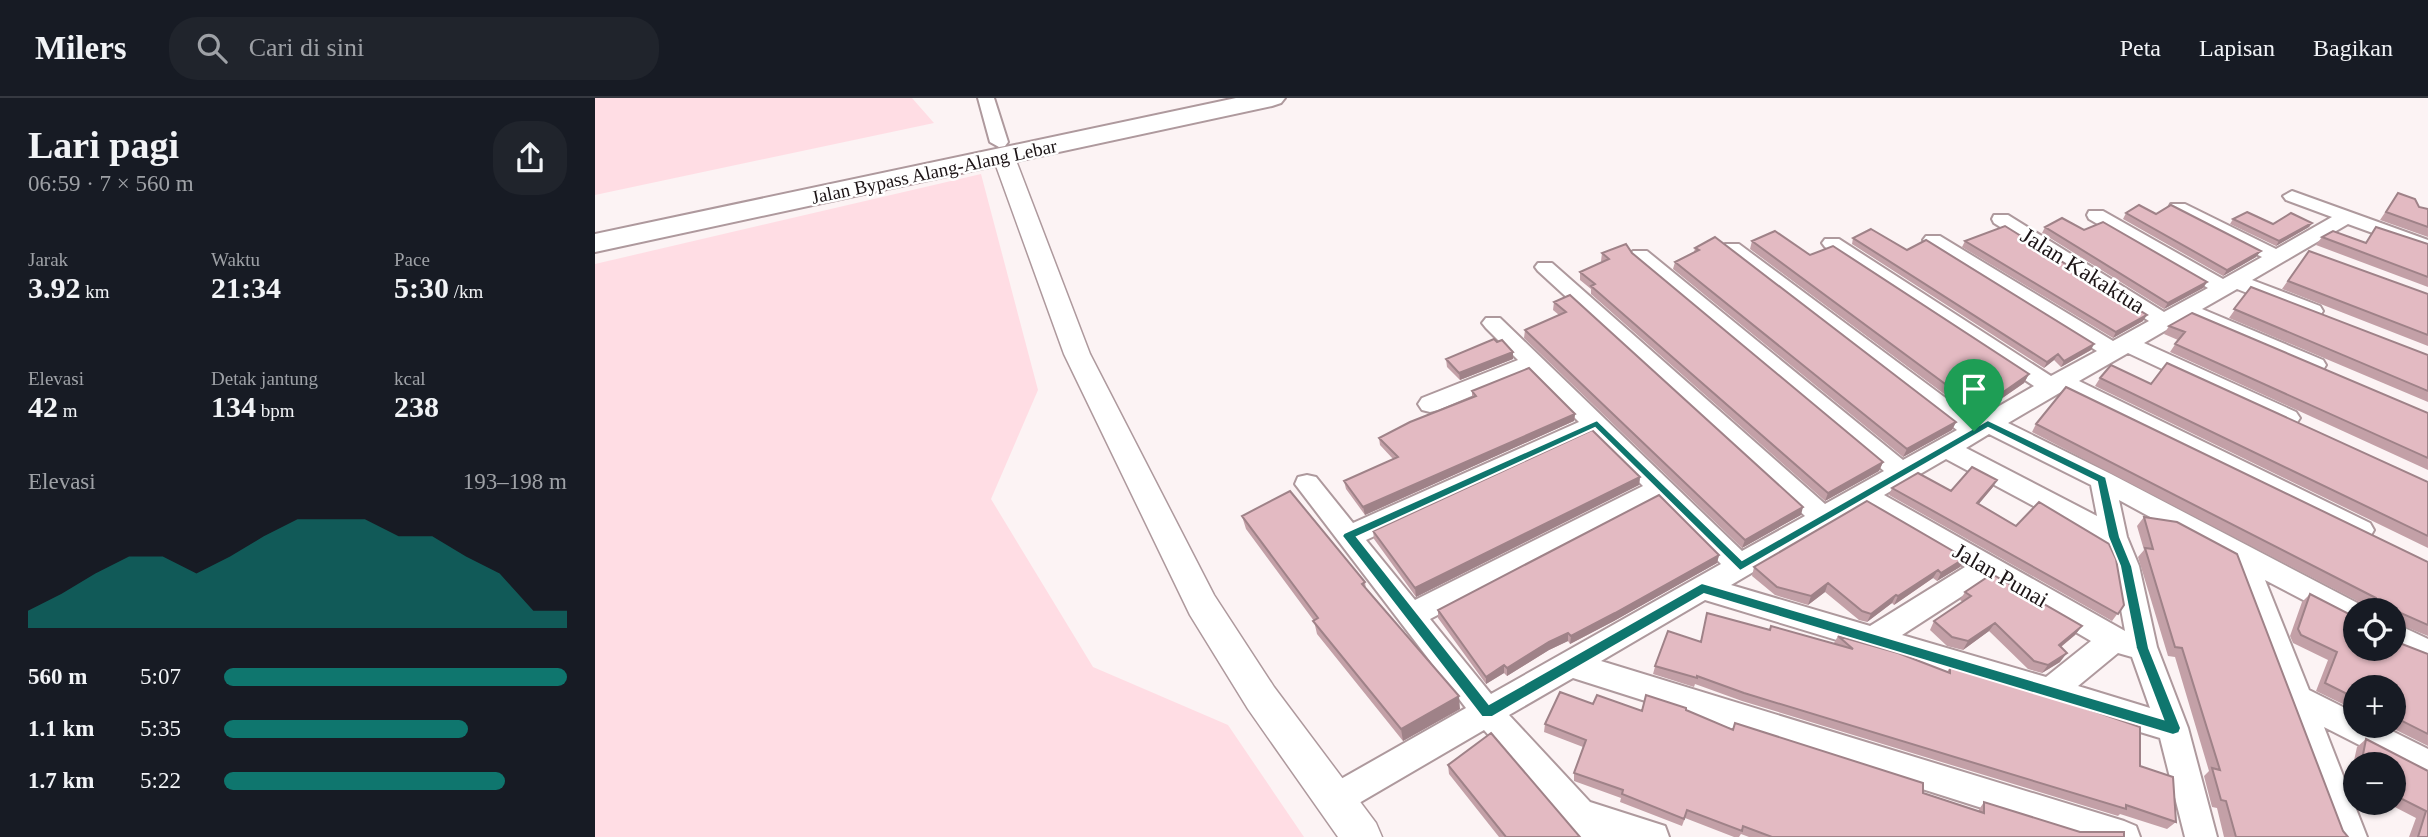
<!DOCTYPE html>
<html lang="id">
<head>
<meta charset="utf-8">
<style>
  body { margin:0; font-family:"Times New Roman",serif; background:#20242c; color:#f1f3f6; height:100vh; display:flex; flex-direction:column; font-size:26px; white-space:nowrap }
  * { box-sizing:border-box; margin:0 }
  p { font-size:23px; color:#9ea1a6 }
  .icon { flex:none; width:38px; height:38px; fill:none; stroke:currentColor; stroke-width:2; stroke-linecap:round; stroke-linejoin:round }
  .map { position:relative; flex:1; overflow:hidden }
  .drawer { display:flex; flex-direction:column; background:#171b24; width:595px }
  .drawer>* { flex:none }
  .fabs { position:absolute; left:1748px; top:500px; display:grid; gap:14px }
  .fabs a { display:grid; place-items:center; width:63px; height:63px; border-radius:50%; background:#171b24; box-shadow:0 2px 5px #0004; font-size:35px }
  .pin { position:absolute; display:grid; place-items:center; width:60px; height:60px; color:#fff; margin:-72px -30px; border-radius:50% 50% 50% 0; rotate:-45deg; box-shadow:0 0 7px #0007 }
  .pin .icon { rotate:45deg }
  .round { display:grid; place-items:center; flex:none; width:74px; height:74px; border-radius:28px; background:#20242c }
  .summary { display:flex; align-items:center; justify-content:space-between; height:119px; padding:0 28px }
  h1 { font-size:38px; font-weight:700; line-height:52px }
  .figures { display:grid; grid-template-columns:repeat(3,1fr); gap:10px; height:119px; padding:7px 28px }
  .figures div { display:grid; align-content:center }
  .figures b { font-size:30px; font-weight:700 }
  .figures small { font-size:19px; font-weight:400 }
  .figures p { font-size:19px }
  .chart { height:196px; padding:14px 28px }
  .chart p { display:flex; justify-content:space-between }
  .chart svg { width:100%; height:126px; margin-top:7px; fill:#0f766e; opacity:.7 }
  ul { padding:0 28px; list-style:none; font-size:23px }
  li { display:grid; grid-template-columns:112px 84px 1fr; align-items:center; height:52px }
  li i { height:18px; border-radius:9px; background:#0f766e }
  header { display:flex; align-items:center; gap:42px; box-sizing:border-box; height:98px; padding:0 35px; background:#171b24; border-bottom:2px solid #363941 }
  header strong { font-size:33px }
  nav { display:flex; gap:38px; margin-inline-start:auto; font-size:24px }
  .search { width:490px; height:63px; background:#20242c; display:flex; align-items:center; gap:18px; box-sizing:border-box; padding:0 24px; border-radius:28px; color:#9ea1a6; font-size:26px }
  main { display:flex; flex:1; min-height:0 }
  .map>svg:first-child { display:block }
  .green { fill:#ffdde4 }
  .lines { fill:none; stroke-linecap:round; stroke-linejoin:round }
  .minor-casing { stroke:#ae999d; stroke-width:4 }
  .tertiary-casing { stroke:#ae999d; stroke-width:3 }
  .trunk-casing { stroke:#ae999d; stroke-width:4 }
  .minor { fill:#fff; fill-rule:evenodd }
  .tertiary { fill:#fff; fill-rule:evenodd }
  .trunk { fill:#fff; fill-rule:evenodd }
  .wall { fill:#c3a0a7 }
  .shaded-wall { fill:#9f8288 }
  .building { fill:#e3bac2; stroke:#9f8288; stroke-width:2 }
  .route { fill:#0f766e; stroke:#fff; stroke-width:2; fill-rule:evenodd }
  .labels { text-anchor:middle; stroke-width:5; stroke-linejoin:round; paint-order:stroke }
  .far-street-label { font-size:19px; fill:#1c1416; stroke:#fff }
  .street-label { font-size:23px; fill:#1c1416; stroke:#fff }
</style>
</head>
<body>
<header>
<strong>Milers</strong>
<div class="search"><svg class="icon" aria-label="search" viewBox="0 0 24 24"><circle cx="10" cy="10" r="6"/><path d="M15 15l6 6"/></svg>Cari di sini</div>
<nav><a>Peta</a><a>Lapisan</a><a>Bagikan</a></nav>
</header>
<main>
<section class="drawer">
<div class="summary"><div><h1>Lari pagi</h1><p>06:59 · 7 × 560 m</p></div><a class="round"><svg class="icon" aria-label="share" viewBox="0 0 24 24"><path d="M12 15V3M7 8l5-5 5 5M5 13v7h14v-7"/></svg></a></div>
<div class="figures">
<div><p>Jarak</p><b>3.92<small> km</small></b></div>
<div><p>Waktu</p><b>21:34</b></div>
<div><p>Pace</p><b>5:30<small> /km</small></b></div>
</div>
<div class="figures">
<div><p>Elevasi</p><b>42<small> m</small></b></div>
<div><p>Detak jantung</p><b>134<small> bpm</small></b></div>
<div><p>kcal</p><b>238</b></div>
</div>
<div class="chart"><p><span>Elevasi</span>193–198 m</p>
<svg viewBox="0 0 160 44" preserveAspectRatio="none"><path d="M0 44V38L10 32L20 25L30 19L40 19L50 25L60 19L70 12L80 6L90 6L100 6L110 12L120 12L130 19L140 25L150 38L160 38V44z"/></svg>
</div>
<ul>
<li><b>560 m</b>5:07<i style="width:100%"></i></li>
<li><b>1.1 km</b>5:35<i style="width:71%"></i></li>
<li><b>1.7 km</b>5:22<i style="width:82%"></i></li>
</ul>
</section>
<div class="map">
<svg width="1833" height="739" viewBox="0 0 1833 739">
  <rect width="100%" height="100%" fill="#fcf3f4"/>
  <path class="green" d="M0,0H317L339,25L0,97Z
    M386,76L443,292L396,401L498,569L633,627L709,739H0V166Z"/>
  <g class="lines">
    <g class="minor-casing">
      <path id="minor" d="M383,0H399L413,44L410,48L404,49L395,44Z
        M1697,93L1833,142V155L1753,126L1657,182L1725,208L1728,213L1725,218H1711L1642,191L1607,211L1728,262L1731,267L1728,272L1720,274L1712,272L1592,220L1549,245L1701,314L1705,320L1701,326L1693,328L1685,326L1533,255L1484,283L1775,425L1779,432L1775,439L1766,442L1757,439L1466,294L1413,325L1516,376L1770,509L1772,513H1760V529L1670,482L1714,592L1760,615V628H1787L1833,651V682L1729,629L1772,739H1740L1636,463L1524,402L1532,439L1544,468L1562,549L1593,630L1622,739H1590L1565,640L1110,502L1006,563L1529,723L1541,728L1545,739H1478L978,580L914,617L995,704L1070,728L1074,739H983L889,632L752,712L741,716L730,712L725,701L730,690L871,610L700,386L703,379L712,377L721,379L758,425L984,324L934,274L843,312L835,314L827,312L823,306L827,300L923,262L891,230L887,225L891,220H905L1147,453L1210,418L943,173L940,169L943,165H957L1230,406L1289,373L1038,161L1035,157L1038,153H1052L1308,362L1362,332L1130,154L1127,150L1130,146H1144L1380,322L1439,288L1230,149L1227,145L1230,141H1244L1456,278L1502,253L1331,146L1328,142L1331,138H1345L1518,243L1554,223L1399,125L1397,121L1399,117H1413L1569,214L1613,190L1494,121L1492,117L1494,113H1508L1628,181L1667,159L1576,114L1574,110L1576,106H1590L1681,151L1737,119L1691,102L1688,98ZM1394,336L1496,387L1502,418L1371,350ZM997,337L1048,388L820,502L771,442ZM1351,361L1509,446L1518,468L1530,533L1289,397ZM1063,402L1126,466L896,596L835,521ZM1269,409L1370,469L1275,528L1136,487ZM1392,482L1496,543L1451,579L1307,537ZM1523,555L1537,559L1555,610L1483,588Z
        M1799,525L1833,541V567L1799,551Z"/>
    </g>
    <g class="tertiary-casing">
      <path id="tertiary" d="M411,59L419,60L422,65L495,256L619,497L679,589L781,725L787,739H743L653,611L595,517L469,256L400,65L403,60Z"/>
    </g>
    <g class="trunk-casing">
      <path id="trunk" d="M641,0H690L686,5L677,8L0,154V136Z"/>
    </g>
    <use href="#minor" class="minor"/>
    <use href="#tertiary" class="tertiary"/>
    <use href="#trunk" class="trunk"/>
  </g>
  <path class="wall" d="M1803,95L1824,109L1833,111V139L1785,122Z
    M1531,115L1561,116L1661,159L1628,178L1528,121Z
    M1638,121L1678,126L1717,125L1714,129L1681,148L1635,126Z
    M1450,129L1489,132L1612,184L1608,190L1569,211L1447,135Z
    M1727,139L1770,145L1833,146V189L1721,147Z
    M1258,140L1312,152L1496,252L1466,269L1459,262L1449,270L1257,146Z
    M1157,143L1215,157L1434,276L1429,285L1380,319L1155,151Z
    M1370,143L1548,223L1518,240L1367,149Z
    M1100,150L1361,324L1357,332L1308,359L1078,171L1080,164L1099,154Z
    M1714,153L1833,196V248L1687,191Z
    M1007,155H1037L1288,364L1284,373L1230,403L996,196V191L985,182V174L1007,164L1006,163Z
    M1656,189L1833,257V304L1634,220Z
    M959,204L1206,417L1147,450L929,240L930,232L964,217L958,212Z
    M1574,228L1833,315V372L1575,254L1583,242L1569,236Z
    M851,261H918L865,282L852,269Z
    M1505,280L1556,286L1833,384V450L1500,288Z
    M877,293L980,316L979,323L770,417L751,391L749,383L798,361L785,347L784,340L877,299Z
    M1441,326L1833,464V538L1806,527L1807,546L1833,556V648L1793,628H1799V590H1760V612L1721,593L1733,562L1698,545L1695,538L1707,504L1715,496L1760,551L1799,513H1766L1772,508L1437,334Z
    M1045,379L1044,387L821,499L779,441L778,433Z
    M1398,389L1383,406L1529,507L1517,523L1294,397L1297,390L1356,393Z
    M647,418L770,484L771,491L865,611L808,643L722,536L719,523L651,431Z
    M1549,419L1748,733L1753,739H1629L1622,710L1617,709L1609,678L1614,673L1580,559L1573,558L1543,459L1549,452L1542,428Z
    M1124,457L1122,465L1019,523L975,546L973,543L954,552L912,578L909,575L891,586L843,520V512Z
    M1370,460L1365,469L1342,483L1338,480L1299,507L1297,505L1272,524L1264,522L1230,494L1213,507L1180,497L1157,478L1159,469Z
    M1370,494L1487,528L1480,537L1466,549L1465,564L1447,575L1433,571L1394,533L1368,552L1352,548L1335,532L1339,523L1368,504L1365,502Z
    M1243,538L1352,574L1355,569L1545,668L1581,724L1572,731L1525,716L1523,718L1147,603L1100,586L1099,589L1058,576L1061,565L1105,544L1239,545Z
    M998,606L1047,613L1091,612L1138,632L1383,713L1389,704L1485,734L1529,739H1154L1146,736L1144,739H1139L1090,720L1087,728L1025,704L1026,700L979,683V675L988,649L949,634L950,626Z
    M1771,641L1833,673V739H1814L1821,720L1792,705H1799V667H1760V689L1754,685L1762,649Z
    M853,667L985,739H904L854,676Z"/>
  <path class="shaded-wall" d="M1717,125L1714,129L1681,148L1684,143Z
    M1666,153L1661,159L1628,178L1632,172Z
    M1612,184L1608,190L1569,211L1573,205Z
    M1552,217L1548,223L1518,240L1521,234Z
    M1499,246L1496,252L1466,269L1469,263Z
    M918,254V261L865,282L864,275Z
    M1463,256L1459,262L1449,270L1452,264Z
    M1434,276L1429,285L1380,319L1384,311Z
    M980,316L979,323L770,417L768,409Z
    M1361,324L1357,332L1308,359L1312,351Z
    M1288,364L1284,373L1230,403L1233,395Z
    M1045,379L1044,387L821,499L820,490Z
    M1402,382L1398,389L1378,413L1382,405Z
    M1208,409L1206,417L1147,450L1150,442Z
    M1124,457L1122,465L1019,523L975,546L976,538Z
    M1370,460L1365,469L1342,483L1346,475Z
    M1343,472L1338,480L1299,507L1303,498Z
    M1233,485L1230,494L1213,507L1216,498Z
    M1301,497L1297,505L1272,524L1276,516Z
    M1400,525L1394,533L1368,552L1373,543Z
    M1487,528L1480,537L1457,556L1464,547Z
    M973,535V543L954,552L912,578V570L954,544Z
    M1472,555L1465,564L1447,575L1453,567Z
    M909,567V575L891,586V579Z
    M864,598L865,611L808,643L806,631Z"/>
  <path class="building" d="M1803,95L1820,101L1824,109L1833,111V129L1791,114Z
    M1544,107L1561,116L1576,107L1666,153L1632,172L1531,115Z
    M1652,114L1678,126L1696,115L1717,125L1684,143L1638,121Z
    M1467,120L1489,132L1508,124L1612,184L1573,205L1450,129Z
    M1410,128L1552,217L1521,234L1370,143Z
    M1781,129L1833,146V179L1727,139L1738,133L1771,145Z
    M1276,131L1312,152L1331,142L1499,246L1469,263L1463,256L1452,264L1258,140Z
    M1180,133L1215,157L1238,148L1434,276L1384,311L1157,143Z
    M1120,139L1361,324L1312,351L1080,164L1104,152L1100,150Z
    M1031,146L1037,155L1288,364L1233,395L996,188L1000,186L985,174L1014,161L1007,155Z
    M1714,153L1833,196V237L1693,183Z
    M1656,189L1833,257V293L1639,211Z
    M975,197L1208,409L1150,442L930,232L971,214L959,204Z
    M1597,215L1833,315V360L1580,246L1590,234L1574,228Z
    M899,241L902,244L907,242L918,254L864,275L851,261Z
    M1572,265L1833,384V438L1505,280L1516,267L1556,286Z
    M934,270L980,316L768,409L749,383L803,359L784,340L815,324L881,298L877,293Z
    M1471,289L1833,464V527L1806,515L1807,546L1833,556V636L1799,619V590H1760V600L1730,585L1742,554L1706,537L1703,531L1715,496L1760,519V551H1799V513H1771V508L1782,507L1781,500L1441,326Z
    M997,332L1045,379L820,490L778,433Z
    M1377,369L1402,382L1382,405L1421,428L1444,404L1514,446L1521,461L1529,507L1523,516L1297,390L1323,375L1356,393Z
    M695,393L770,484L767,486L864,598L806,631L718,523L723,520L647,418Z
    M1064,397L1124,457L1020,515L976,538L973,535L954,544L912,570L909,567L891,579L843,512Z
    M1272,403L1370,460L1346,475L1343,472L1303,498L1301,497L1276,516L1267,513L1233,485L1216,498L1182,489L1159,469Z
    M1549,419L1582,424L1642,456L1748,733L1753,739H1641L1631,703L1626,702L1617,670L1625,672L1587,550L1580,549L1550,450L1558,451Z
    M1397,476L1487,528L1464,547L1472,555L1453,567L1439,563L1400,525L1373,543L1357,539L1339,523L1376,498L1370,494Z
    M1112,515L1175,532L1176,528L1258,551L1243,538L1303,555L1355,575V569L1484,608L1545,629V668L1578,679L1581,724L1531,707V711L1149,595L1102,578V580L1060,568L1073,533L1106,544Z
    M965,594L998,606L1002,597L1047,613L1051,597L1091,610V612L1138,632L1140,625L1328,685V695L1389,715V704L1485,734H1529V739H1177L1148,728L1147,733L1092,712L1089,721L1027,696L1028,692L979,675L991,642L950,626Z
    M896,635L985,739H911L853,667Z
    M1771,641L1833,673V739H1823L1831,713L1799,697V667H1766Z"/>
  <path class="route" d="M1002,322L1147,462L1393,322L1511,379L1525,439L1537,468L1554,550L1586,630L1584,635L1578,637L1109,496L897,619H887L747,438L749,435ZM1000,330L1145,473L1393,330L1502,384L1513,439L1525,468L1541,550L1568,621L1107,485L894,606L762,439Z"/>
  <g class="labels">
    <g class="far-street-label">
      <text transform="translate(339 73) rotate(-12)" y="7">Jalan Bypass Alang-Alang Lebar</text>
    </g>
    <g class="street-label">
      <text transform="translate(1488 172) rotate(32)" y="8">Jalan Kakaktua</text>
      <text transform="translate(1406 477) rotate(30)" y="8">Jalan Punai</text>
    </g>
  </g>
</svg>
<div class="fabs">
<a><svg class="icon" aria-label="locate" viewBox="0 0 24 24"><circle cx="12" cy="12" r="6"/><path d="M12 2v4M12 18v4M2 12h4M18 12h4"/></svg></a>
<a>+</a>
<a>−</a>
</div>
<div class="pin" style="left:1379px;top:333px;background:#1e9e55"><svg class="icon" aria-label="arrive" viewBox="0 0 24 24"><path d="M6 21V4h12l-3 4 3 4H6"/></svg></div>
</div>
</main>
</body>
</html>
